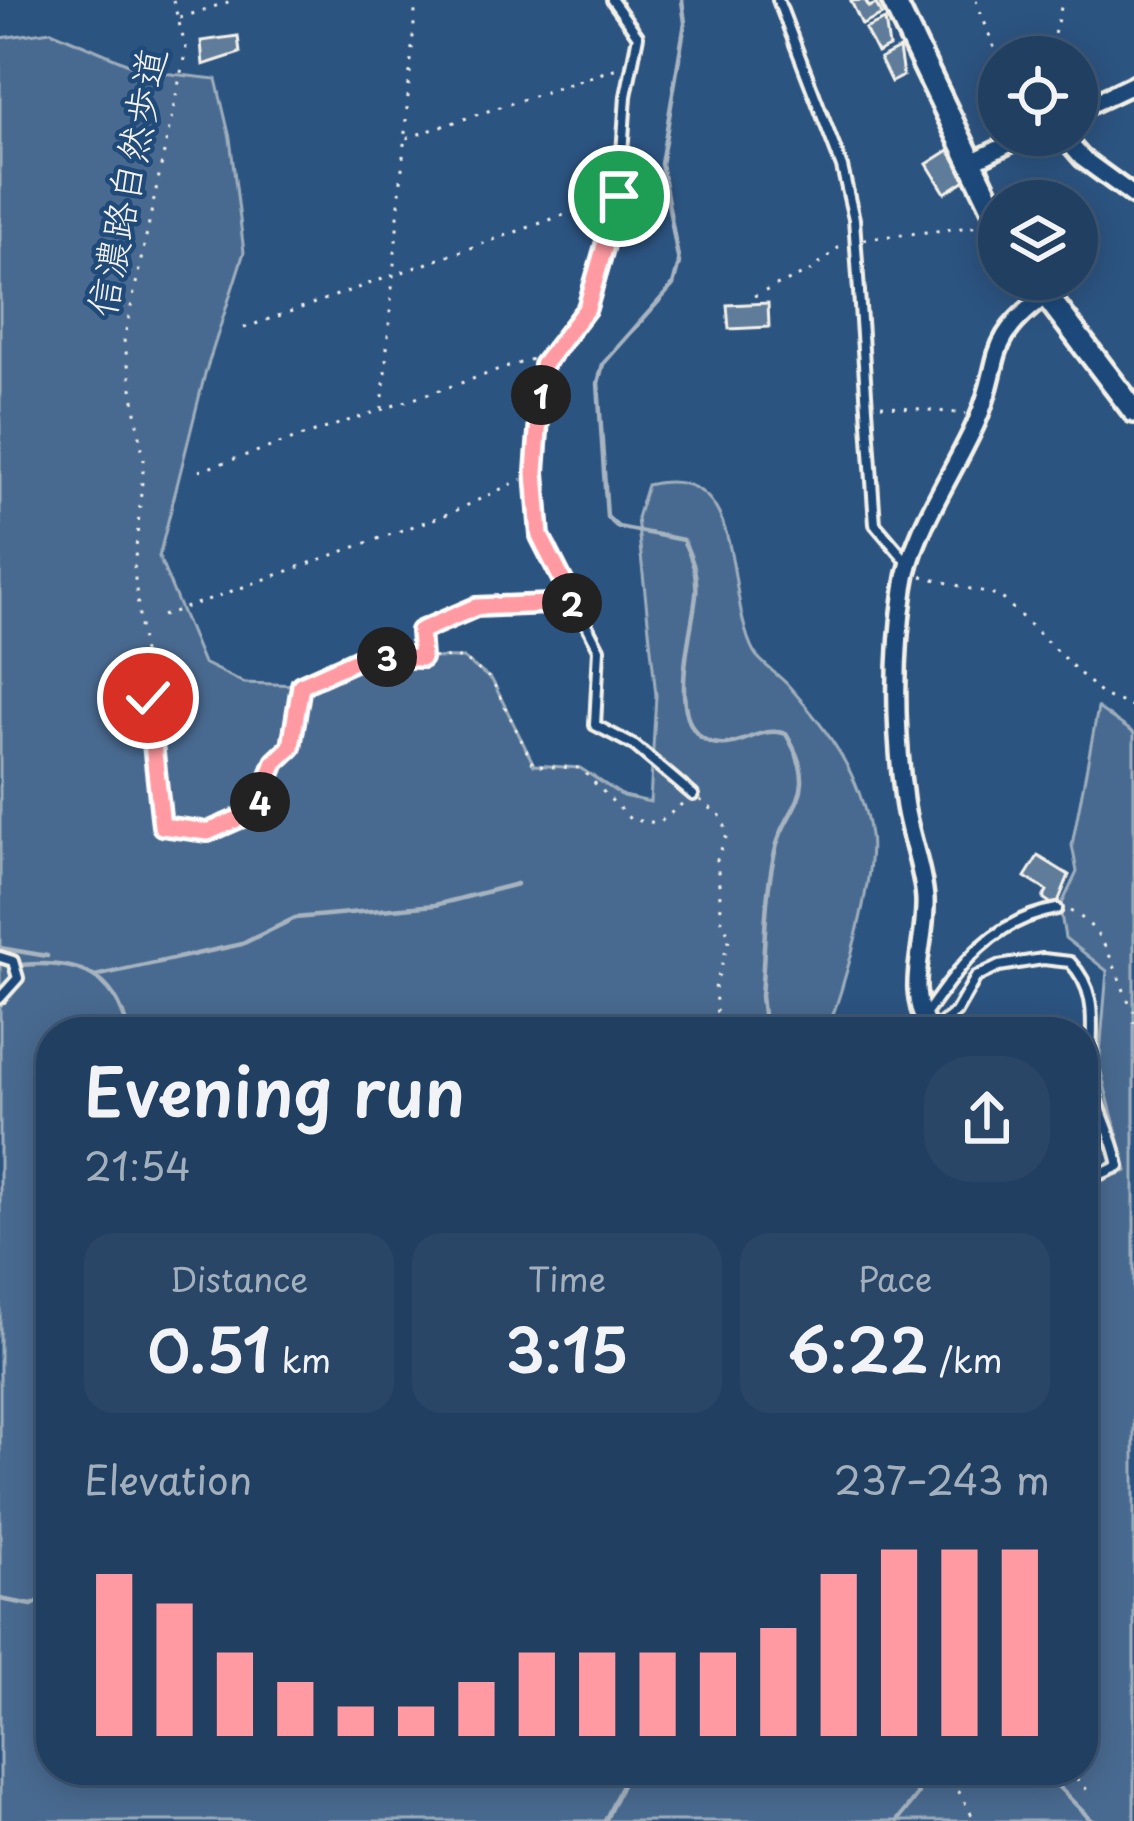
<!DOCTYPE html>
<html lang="en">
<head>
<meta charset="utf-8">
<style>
  body { margin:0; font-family:"Playpen Sans","Klee One",sans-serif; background:#294667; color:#f1f3f6; height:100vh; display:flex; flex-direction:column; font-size:45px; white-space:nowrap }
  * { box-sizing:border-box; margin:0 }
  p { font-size:39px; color:#a2afbd }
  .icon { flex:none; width:66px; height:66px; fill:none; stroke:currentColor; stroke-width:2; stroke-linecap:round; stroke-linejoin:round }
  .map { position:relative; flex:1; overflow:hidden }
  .panel { position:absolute; left:36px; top:1017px; width:1062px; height:768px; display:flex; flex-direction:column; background:#213f61; border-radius:48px; box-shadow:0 6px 30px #0003,0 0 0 3px #3e5876 }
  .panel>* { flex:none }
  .fabs { position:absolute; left:978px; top:36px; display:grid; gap:24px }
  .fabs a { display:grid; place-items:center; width:120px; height:120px; border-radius:50%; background:#213f61; box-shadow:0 6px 30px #0003,0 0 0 3px #3e5876; font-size:60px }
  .pin { position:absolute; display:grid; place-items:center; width:102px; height:102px; color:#fff; margin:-51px; border:6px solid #fff; border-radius:50%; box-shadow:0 3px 12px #0007 }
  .km { position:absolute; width:60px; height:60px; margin:-30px; border-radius:50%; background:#222; color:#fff; font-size:33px; line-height:60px; text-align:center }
  .round { display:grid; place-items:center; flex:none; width:126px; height:126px; border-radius:48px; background:#294667 }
  .head { display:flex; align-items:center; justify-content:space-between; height:204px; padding:0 48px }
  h1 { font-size:66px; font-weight:600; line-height:90px }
  .metrics { display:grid; grid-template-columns:repeat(3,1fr); gap:18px; height:204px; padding:12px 48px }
  .metrics div { display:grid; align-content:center; border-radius:30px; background:#294667; text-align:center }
  .metrics b { font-size:60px; font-weight:600 }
  .metrics small { font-size:33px; font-weight:400 }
  .metrics p { font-size:33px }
  .chart { height:336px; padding:24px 48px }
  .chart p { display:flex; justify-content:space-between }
  .chart svg { width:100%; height:216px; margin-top:12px; stroke:#ff9aa2; stroke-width:6 }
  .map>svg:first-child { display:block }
  .green { fill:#496b90; stroke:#9eaebc; stroke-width:3 }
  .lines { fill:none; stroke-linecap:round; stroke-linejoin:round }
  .stream { stroke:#a7b4c0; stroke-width:4.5 }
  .building { fill:#5e7b9a; stroke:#f4f1e8; stroke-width:3 }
  .lane-casing { stroke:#f4f1e8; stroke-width:16 }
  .street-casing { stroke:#f4f1e8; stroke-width:24 }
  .secondary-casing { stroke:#f4f1e8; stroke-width:30 }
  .path { stroke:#f4f1e8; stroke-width:3; stroke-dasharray:3 9; stroke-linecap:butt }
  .lane { stroke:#1f4a7a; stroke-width:8 }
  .street { stroke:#1f4a7a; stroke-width:15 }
  .secondary { stroke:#1f4a7a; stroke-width:21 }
  .route-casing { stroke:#fff; stroke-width:24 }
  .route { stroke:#ff9aa2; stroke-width:15 }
  .labels { text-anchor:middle; stroke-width:9; stroke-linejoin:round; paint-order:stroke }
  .street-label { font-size:39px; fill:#f4f1e8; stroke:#1f4a7a }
</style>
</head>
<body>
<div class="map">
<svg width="1134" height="1821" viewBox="0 0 1134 1821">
  <rect width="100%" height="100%" fill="#2c5481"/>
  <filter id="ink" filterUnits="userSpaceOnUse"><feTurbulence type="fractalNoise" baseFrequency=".00833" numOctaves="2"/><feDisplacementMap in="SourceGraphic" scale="24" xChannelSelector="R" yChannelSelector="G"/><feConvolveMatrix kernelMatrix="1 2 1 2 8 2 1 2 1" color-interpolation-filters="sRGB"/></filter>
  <g filter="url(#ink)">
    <path class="green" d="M51,31L145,71L216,79L230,138L244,252L205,374L159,557L203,663L244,683L301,685L363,657L463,658L492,680L534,765L580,768L623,796L650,802L656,695L637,518L647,485C750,460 723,595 754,652C760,663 778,674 787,684C827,729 861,774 870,835C876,873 843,995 826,1032H51V1770H1083V1201L1092,1183L1127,1171L1099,1065L1107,971L1065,938L1060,908L1077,872L1072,845L1098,708L1134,733V1821H0V38Z"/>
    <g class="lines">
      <path class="stream" d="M682,0L685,23L661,164L679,263L673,285L603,364L598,383L607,517L618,527L683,540C692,558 698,575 696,595C693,631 662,729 713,743C740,750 760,724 786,734C824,798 784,803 774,856C764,901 765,950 761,996L763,1014L779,1032
        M0,948L47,956
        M21,965C77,960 116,973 128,1032
        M95,976L242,944L295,918L435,905L517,884
        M0,1599L32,1605L51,1595
        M1042,1770L1092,1821
        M605,1821L629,1770
        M897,1821L918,1794L903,1770"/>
    </g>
    <path class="building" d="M865,0L869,7L876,4L882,15L862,25L851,1Z
      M885,20L889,47L877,53L865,29Z
      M238,36L240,53L203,65L201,41Z
      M899,49L903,76L891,82L880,59Z
      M949,150L967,179L945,193L927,164Z
      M768,303L769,327L729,329L727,305Z
      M1038,856L1069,875L1056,907L1043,898L1047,891L1025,877Z"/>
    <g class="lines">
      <g class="lane-casing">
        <path id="lane" d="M612,0L638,36L626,96L618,211L587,308L543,365L535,473L540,535L599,649L595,725L635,746L693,795
          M778,0L842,167L854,219L875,524L910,565
          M0,957L13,961L18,978L0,998
          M923,1018C959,967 991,920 1057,909
          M931,1032L956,1012L976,977L999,966L1043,959L1070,962C1105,999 1086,1036 1093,1082C1098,1111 1114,1137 1119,1166L1083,1182"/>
      </g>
      <g class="street-casing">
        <path id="street" d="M1077,111L1134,84
          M1062,135L1082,158L1134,196
          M970,163L1027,135
          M931,1032C902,990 927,947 925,899C923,866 908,833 904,800C895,731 894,657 904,589C912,530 954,474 977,421C1004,359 982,343 1044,297"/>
      </g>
      <g class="secondary-casing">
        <path id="secondary" d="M893,0L999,220
          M1034,279L1134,411"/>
      </g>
      <path class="path" d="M173,0L186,49L124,340L144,460L134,570L162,826L208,832L256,811L275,762L291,747L301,685L363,657L463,658L492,680L534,766L580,768L631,820L659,823L683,803
        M976,0L999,60
        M180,18L234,0
        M1048,57L1063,0
        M407,138L620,67
        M864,239L980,226
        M754,296L812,270L843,244
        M244,328L606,200
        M881,405L966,414
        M382,409L416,0
        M199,471L535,358
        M922,576L1001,597L1102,695L1134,707
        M162,616L453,512L522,479
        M422,656L420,631L475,607L560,604
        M700,800L723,818L727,835L717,859L722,923L730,936L715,988L718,1032
        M1070,911C1109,929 1116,980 1134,1012
        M1134,1021V1032
        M1083,1539L1098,1555
        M947,1770L975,1821
        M1068,1770L1088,1791"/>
      <use href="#lane" class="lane"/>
      <use href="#street" class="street"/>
      <use href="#secondary" class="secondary"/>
    </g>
  </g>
  <g class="lines" filter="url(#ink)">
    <g class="route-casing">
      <path id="route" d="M148,698L162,826L208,832L256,811L275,762L291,747L301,685L363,657L422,658L420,631L476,607L574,603L540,536L535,472L543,365L587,308L619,196"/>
    </g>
    <use href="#route" class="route"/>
  </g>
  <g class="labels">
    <g class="street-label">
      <text transform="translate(127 182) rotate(-79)" y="14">信濃路自然歩道</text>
    </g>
  </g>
</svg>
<div class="fabs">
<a><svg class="icon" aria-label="locate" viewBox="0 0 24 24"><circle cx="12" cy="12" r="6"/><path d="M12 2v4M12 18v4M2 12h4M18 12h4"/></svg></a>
<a><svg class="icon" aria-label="layers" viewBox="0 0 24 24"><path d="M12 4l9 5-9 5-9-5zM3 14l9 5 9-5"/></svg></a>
</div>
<div class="pin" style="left:619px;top:196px;background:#1e9e55"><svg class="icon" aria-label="arrive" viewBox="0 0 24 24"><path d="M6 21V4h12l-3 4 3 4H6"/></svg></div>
<div class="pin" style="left:148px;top:698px;background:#d93025"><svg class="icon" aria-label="check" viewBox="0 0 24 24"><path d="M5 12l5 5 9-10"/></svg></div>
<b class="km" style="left:541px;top:395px">1</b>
<b class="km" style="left:572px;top:603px">2</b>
<b class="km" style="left:387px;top:657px">3</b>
<b class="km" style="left:260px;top:802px">4</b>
<section class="panel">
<div class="head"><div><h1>Evening run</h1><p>21:54</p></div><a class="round"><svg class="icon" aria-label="share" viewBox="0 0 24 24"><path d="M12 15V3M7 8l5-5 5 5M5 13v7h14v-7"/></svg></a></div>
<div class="metrics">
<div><p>Distance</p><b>0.51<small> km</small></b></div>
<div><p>Time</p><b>3:15</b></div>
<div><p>Pace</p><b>6:22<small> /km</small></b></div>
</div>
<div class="chart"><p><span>Elevation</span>237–243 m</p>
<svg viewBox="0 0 160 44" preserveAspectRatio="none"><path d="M5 44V11M15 44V17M25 44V27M35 44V33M45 44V38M55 44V38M65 44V33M75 44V27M85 44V27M95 44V27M105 44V27M115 44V22M125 44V11M135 44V6M145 44V6M155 44V6"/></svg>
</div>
</section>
</div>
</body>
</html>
